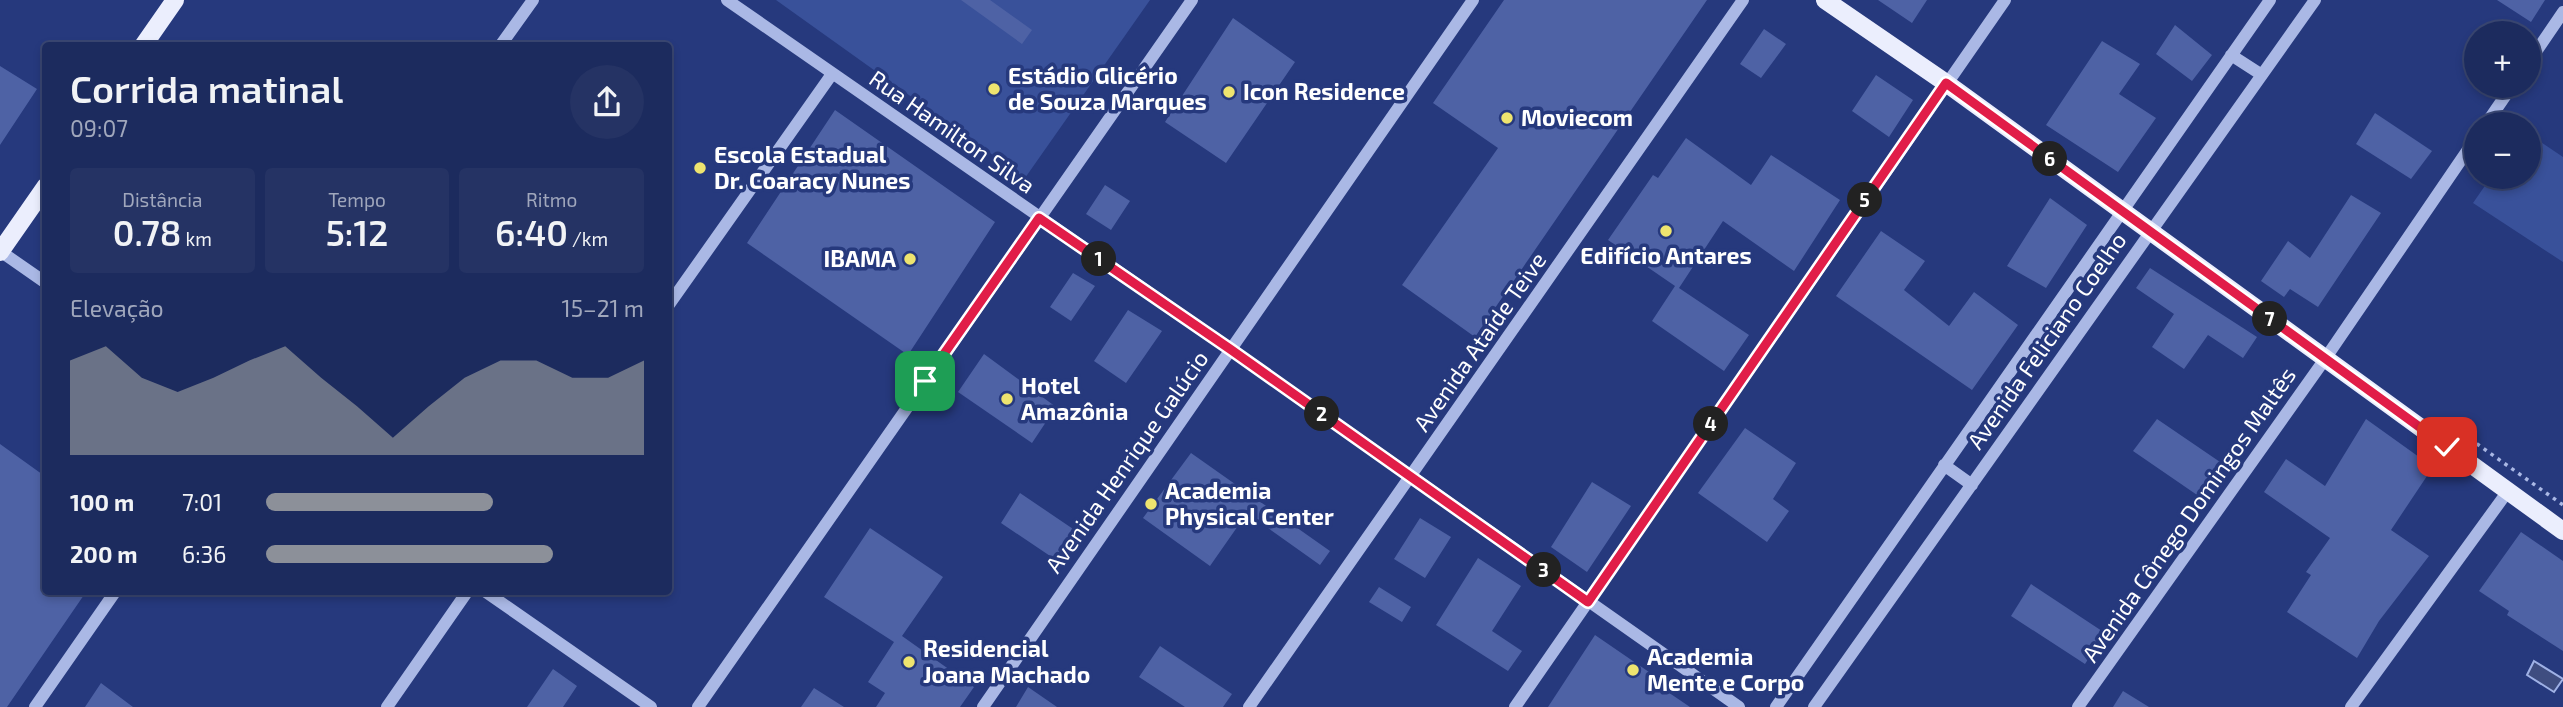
<!DOCTYPE html>
<html lang="pt">
<head>
<meta charset="utf-8">
<style>
  body { margin:0; font-family:"Exo 2",sans-serif; background:#253364; color:#f1f3f6; height:100vh; display:flex; flex-direction:column; font-size:26px; white-space:nowrap }
  * { box-sizing:border-box; margin:0 }
  p { font-size:23px; color:#a0a7bc }
  .icon { flex:none; width:38px; height:38px; fill:none; stroke:currentColor; stroke-width:2; stroke-linecap:round; stroke-linejoin:round }
  .map { position:relative; flex:1; overflow:hidden }
  .details { position:absolute; left:42px; top:42px; width:630px; height:553px; display:flex; flex-direction:column; background:#1c2b5e; border-radius:7px; box-shadow:0 4px 10px #0003,0 0 0 2px #3a4773 }
  .details>* { flex:none }
  .buttons { position:absolute; left:2464px; top:21px; display:grid; gap:14px }
  .buttons a { display:grid; place-items:center; width:77px; height:77px; border-radius:50%; background:#1c2b5e; box-shadow:0 4px 10px #0003,0 0 0 2px #3a4773; font-size:35px }
  .pin { position:absolute; display:grid; place-items:center; width:60px; height:60px; color:#fff; margin:-30px; border-radius:14px; box-shadow:0 4px 10px #0006 }
  .km { position:absolute; width:35px; height:35px; margin:-18px; border-radius:50%; background:#222; color:#fff; font-size:19px; line-height:35px; text-align:center }
  .round { display:grid; place-items:center; flex:none; width:74px; height:74px; border-radius:37px; background:#253364 }
  .overview { display:flex; align-items:center; justify-content:space-between; height:119px; padding:0 28px }
  h1 { font-size:38px; font-weight:600; line-height:52px }
  .stats { display:grid; grid-template-columns:repeat(3,1fr); gap:10px; height:119px; padding:7px 28px }
  .stats div { display:grid; align-content:center; border-radius:7px; background:#253364; text-align:center }
  .stats b { font-size:35px; font-weight:600 }
  .stats small { font-size:19px; font-weight:400 }
  .stats p { font-size:19px }
  .chart { height:196px; padding:14px 28px }
  .chart p { display:flex; justify-content:space-between }
  .chart svg { width:100%; height:126px; margin-top:7px; fill:#8c9099; opacity:.7 }
  ul { padding:0 28px; list-style:none; font-size:23px }
  li { display:grid; grid-template-columns:112px 84px 1fr; align-items:center; height:52px }
  li i { height:18px; border-radius:9px; background:#8c9099 }
  .map>svg:first-child { display:block }
  .green { fill:#39519a }
  .water { fill:#3f4d80; stroke:#9fb1e5; stroke-width:2 }
  .building { fill:#4e62a5 }
  .lines { fill:none; stroke-linecap:round; stroke-linejoin:round }
  .path { stroke:#aab8e5; stroke-width:3.5; stroke-dasharray:3.5 5; stroke-linecap:butt }
  .minor { stroke:#aab8e5; stroke-width:12 }
  .major { stroke:#ebeefd; stroke-width:18 }
  .route-casing { stroke:#fff; stroke-width:14 }
  .route { stroke:#e11d48; stroke-width:9 }
  .poi-dot { fill:#eee46f; stroke:#26397d; stroke-width:2.5 }
  .labels { text-anchor:middle; stroke-width:7; stroke-linejoin:round; paint-order:stroke }
  .poi-label { font-size:23px; font-weight:bold; fill:#fff; stroke:#26397d; text-anchor:start }
  .street-label { font-size:23px; fill:#fff; stroke:#26397d }
</style>
</head>
<body>
<div class="map">
<svg width="2563" height="707" viewBox="0 0 2563 707">
  <rect width="100%" height="100%" fill="#26397d"/>
  <path class="green" d="M776,0H1150L1025,178Z
    M2529,134L2563,157V262L2473,203L2491,177H2529Z"/>
  <path class="water" d="M2534,661L2563,679L2554,692L2527,675Z"/>
  <path class="building" d="M961,0H990L1032,30L1022,44Z
    M1504,0H1707L1475,337L1402,285L1498,148L1433,103Z
    M1878,0H1927L1912,23Z
    M2497,0H2545L2531,22Z
    M1233,18L1295,62L1226,163L1165,122Z
    M2175,25L2212,55L2192,81L2156,54Z
    M1764,29L1786,44L1761,78L1740,64Z
    M2102,41L2140,64L2119,94L2156,118L2118,172L2046,125Z
    M0,66L37,89L0,145Z
    M1876,75L1913,100L1889,137L1852,111Z
    M835,110L995,222L908,355L747,243Z
    M2375,113L2432,151L2411,179L2356,144Z
    M1686,138L1751,185L1771,155L1840,200L1794,271L1723,221L1679,288L1749,335L1724,371L1652,321L1675,286L1608,240L1653,175L1658,178Z
    M1105,185L1130,201L1111,230L1086,214Z
    M2351,195L2381,213L2318,307L2290,289L2284,297L2261,281L2288,241L2310,258Z
    M2050,198L2087,225L2046,288L2007,266Z
    M1881,231L1925,261L1904,290L1949,326L1974,292L2018,325L1972,390L1836,296Z
    M2150,268L2257,337L2243,358L2208,335L2184,369L2152,347L2174,314L2136,288Z
    M1073,273L1095,286L1071,321L1050,307Z
    M1128,310L1162,331L1126,383L1094,361Z
    M984,354L1056,407L1032,443L958,392Z
    M2157,419L2223,464L2200,497L2133,451Z
    M2366,419L2433,467L2391,530L2429,556L2379,621L2357,658L2287,612L2311,575L2306,572L2330,538L2264,492L2286,459L2325,486Z
    M1745,428L1796,463L1773,499L1789,511L1767,542L1698,493Z
    M0,444L46,477V592H86L7,707H0Z
    M1191,453L1330,551L1320,565L1247,513L1210,566L1143,518Z
    M1592,482L1631,506L1587,572L1551,547Z
    M1020,493L1079,533L1059,562L1001,523Z
    M1420,518L1451,537L1425,578L1394,559Z
    M870,528L943,577L902,636L974,687L960,707H876L885,693L868,682L894,642L824,597Z
    M2521,532L2563,561V651L2507,615L2509,611L2479,591Z
    M1478,558L1521,586L1492,631L1522,651L1508,671L1436,625Z
    M2031,584L2105,633L2085,664L2011,616Z
    M1379,587L1411,607L1402,622L1369,602Z
    M1595,635L1665,683L1662,688L1690,707H1548Z
    M1160,646L1232,694L1223,707H1185L1139,677Z
    M553,669L577,686L563,707H527Z
    M101,683L133,707H85Z
    M1028,687L1057,707H1016Z
    M814,688L844,707H801Z
    M2123,691L2149,707H2113Z"/>
  <g class="lines">
    <path class="path" d="M2456,429L2563,505"/>
    <path class="minor" d="M727,0L1230,349L1739,707
      M500,46L533,0
      M2231,55L2262,75
      M2529,62L2563,12
      M2486,124L2512,86
      M0,251L46,283
      M668,306L832,74
      M1944,465L1972,485
      M486,592L651,707
      M35,707L115,592
      M387,707L467,592
      M698,707L1192,0
      M983,707L1473,0
      M1249,707L1743,0
      M1515,707L2005,0
      M1776,707L2270,0
      M1814,707L2315,0
      M2078,707L2325,359L2476,138
      M2351,707L2508,491"/>
    <path class="major" d="M1825,0L1946,83L2563,531
      M143,46L175,0
      M0,252L46,186"/>
  </g>
  <g class="lines">
    <g class="route-casing">
      <path id="route" d="M925,381L1039,218L1230,349L1588,602L1946,83L2447,447"/>
    </g>
    <use href="#route" class="route"/>
  </g>
  <g class="poi-dot">
    <circle cx="994" cy="89" r="7"/>
    <circle cx="1229" cy="92" r="7"/>
    <circle cx="1507" cy="118" r="7"/>
    <circle cx="700" cy="168" r="7"/>
    <circle cx="1666" cy="231" r="7"/>
    <circle cx="910" cy="259" r="7"/>
    <circle cx="1007" cy="399" r="7"/>
    <circle cx="1151" cy="504" r="7"/>
    <circle cx="909" cy="662" r="7"/>
    <circle cx="1633" cy="670" r="7"/>
  </g>
  <g class="labels">
    <g class="poi-label">
      <text x="1008" y="84">Estádio Glicério<tspan x="1008" dy="26">de Souza Marques</tspan></text>
      <text x="1243" y="100">Icon Residence</text>
      <text x="1521" y="126">Moviecom</text>
      <text x="714" y="163">Escola Estadual<tspan x="714" dy="26">Dr. Coaracy Nunes</tspan></text>
      <text x="1666" y="264" text-anchor="middle">Edifício Antares</text>
      <text x="896" y="267" text-anchor="end">IBAMA</text>
      <text x="1021" y="394">Hotel<tspan x="1021" dy="26">Amazônia</tspan></text>
      <text x="1165" y="499">Academia<tspan x="1165" dy="26">Physical Center</tspan></text>
      <text x="923" y="657">Residencial<tspan x="923" dy="26">Joana Machado</tspan></text>
      <text x="1647" y="665">Academia<tspan x="1647" dy="26">Mente e Corpo</tspan></text>
    </g>
    <g class="street-label">
      <text transform="translate(952 132) rotate(35)" y="8">Rua Hamilton Silva</text>
      <text transform="translate(2047 341) rotate(-55)" y="8">Avenida Feliciano Coelho</text>
      <text transform="translate(1480 342) rotate(-55)" y="8">Avenida Ataíde Teive</text>
      <text transform="translate(1127 462) rotate(-55)" y="8">Avenida Henrique Galúcio</text>
      <text transform="translate(2189 515) rotate(-55)" y="8">Avenida Cônego Domingos Maltês</text>
    </g>
  </g>
</svg>
<div class="buttons">
<a>+</a>
<a>−</a>
</div>
<div class="pin" style="left:925px;top:381px;background:#1e9e55"><svg class="icon" aria-label="arrive" viewBox="0 0 24 24"><path d="M6 21V4h12l-3 4 3 4H6"/></svg></div>
<div class="pin" style="left:2447px;top:447px;background:#d93025"><svg class="icon" aria-label="check" viewBox="0 0 24 24"><path d="M5 12l5 5 9-10"/></svg></div>
<b class="km" style="left:1099px;top:259px">1</b>
<b class="km" style="left:1322px;top:414px">2</b>
<b class="km" style="left:1544px;top:570px">3</b>
<b class="km" style="left:1711px;top:424px">4</b>
<b class="km" style="left:1865px;top:200px">5</b>
<b class="km" style="left:2050px;top:159px">6</b>
<b class="km" style="left:2270px;top:319px">7</b>
<section class="details">
<div class="overview"><div><h1>Corrida matinal</h1><p>09:07</p></div><a class="round"><svg class="icon" aria-label="share" viewBox="0 0 24 24"><path d="M12 15V3M7 8l5-5 5 5M5 13v7h14v-7"/></svg></a></div>
<div class="stats">
<div><p>Distância</p><b>0.78<small> km</small></b></div>
<div><p>Tempo</p><b>5:12</b></div>
<div><p>Ritmo</p><b>6:40<small> /km</small></b></div>
</div>
<div class="chart"><p><span>Elevação</span>15–21 m</p>
<svg viewBox="0 0 160 44" preserveAspectRatio="none"><path d="M0 44V11L10 6L20 17L30 22L40 17L50 11L60 6L70 17L80 27L90 38L100 27L110 17L120 11L130 11L140 17L150 17L160 11V44z"/></svg>
</div>
<ul>
<li><b>100 m</b>7:01<i style="width:60%"></i></li>
<li><b>200 m</b>6:36<i style="width:76%"></i></li>
</ul>
</section>
</div>
</body>
</html>
